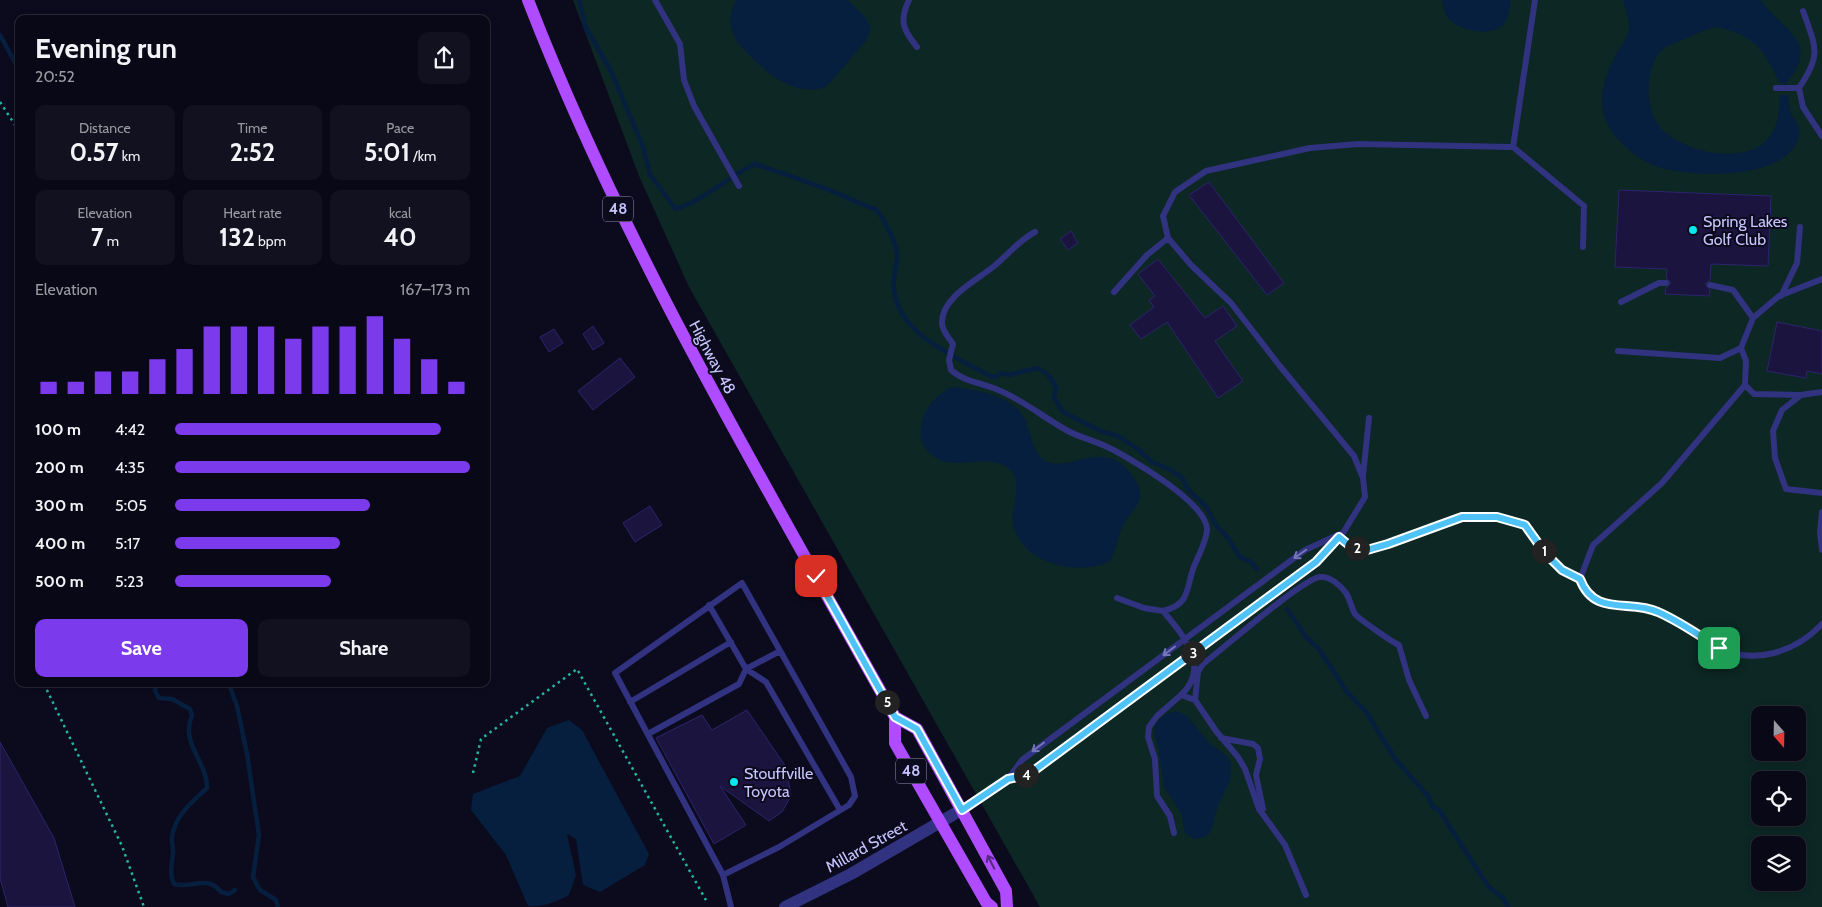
<!DOCTYPE html>
<html lang="en">
<head>
<meta charset="utf-8">
<style>
  body { margin:0; font-family:Cabin,sans-serif; background:#12111f; color:#f1f3f6; height:100vh; display:flex; flex-direction:column; font-size:19px; white-space:nowrap }
  * { box-sizing:border-box; margin:0 }
  p { font-size:16px; color:#999aa1 }
  .icon { flex:none; width:28px; height:28px; fill:none; stroke:currentColor; stroke-width:2; stroke-linecap:round; stroke-linejoin:round }
  .map { position:relative; flex:1; overflow:hidden }
  .side { position:absolute; left:15px; top:15px; width:475px; height:672px; display:flex; flex-direction:column; background:#090816; border-radius:10px; box-shadow:0 2px 8px #0003,0 0 0 1px #292935 }
  .side>* { flex:none }
  .needle { width:32px; rotate:160deg }
  .controls { position:absolute; left:1751px; top:706px; display:grid; gap:10px }
  .controls a { display:grid; place-items:center; width:55px; height:55px; border-radius:10px; background:#090816; box-shadow:0 2px 8px #0003,0 0 0 1px #292935; font-size:25px }
  .pin { position:absolute; display:grid; place-items:center; width:42px; height:42px; color:#fff; margin:-21px; border-radius:10px; box-shadow:0 2px 8px #0006 }
  .km { position:absolute; width:25px; height:25px; margin:-12px; border-radius:50%; background:#222; color:#fff; font-size:14px; line-height:25px; text-align:center }
  .round { display:grid; place-items:center; flex:none; width:52px; height:52px; border-radius:10px; background:#12111f }
  .overview { display:flex; align-items:center; justify-content:space-between; height:85px; padding:0 20px }
  h1 { font-size:28px; font-weight:800; line-height:38px }
  .figures { display:grid; grid-template-columns:repeat(3,1fr); gap:8px; height:85px; padding:5px 20px }
  .figures div { display:grid; align-content:center; border-radius:10px; background:#12111f; text-align:center }
  .figures b { font-size:25px; font-weight:800 }
  .figures small { font-size:14px; font-weight:400 }
  .figures p { font-size:14px }
  .chart { height:140px; padding:10px 20px }
  .chart p { display:flex; justify-content:space-between }
  .chart svg { width:100%; height:90px; margin-top:5px; stroke:#7c3aed; stroke-width:6 }
  .action { display:flex; gap:10px; margin-top:auto; padding:10px 20px }
  .action a { flex:1; height:58px; border-radius:10px; background:#7c3aed; color:#fff; font-size:20px; font-weight:800; line-height:58px; text-align:center }
  .action a+a { background:#12111f; color:#f1f3f6 }
  ul { padding:0 20px; list-style:none; font-size:16px }
  li { display:grid; grid-template-columns:80px 60px 1fr; align-items:center; height:38px }
  li i { height:12px; border-radius:6px; background:#7c3aed }
  .map>svg:first-child { display:block }
  .green { fill:#0c2724; fill-rule:evenodd }
  .water { fill:#071f3e }
  .lines { fill:none; stroke-linecap:round; stroke-linejoin:round }
  .stream { stroke:#071f3e; stroke-width:4.5 }
  .building { fill:#1a143f; stroke:#2d246d }
  .path { stroke:#23b5a2; stroke-width:2.5; stroke-dasharray:2.5 4; stroke-linecap:butt }
  .service { stroke:#313380; stroke-width:6 }
  .tertiary { stroke:#313380; stroke-width:12 }
  .primary { stroke:#af4cff; stroke-width:12 }
  .oneway { stroke:#7575b9 }
  .oneway2 { stroke:#552883 }
  .route-casing { stroke:#fff; stroke-width:10 }
  .route { stroke:#4fc3f7; stroke-width:6 }
  .poi-dot { fill:#00e9f0; stroke:#0c0a1d; stroke-width:2 }
  .labels { text-anchor:middle; stroke-width:4; stroke-linejoin:round; paint-order:stroke }
  .shield { fill:#0c0a1d; stroke:#908dbb; stroke-width:1 }
  .shield-label { font-size:15px; font-weight:bold; fill:#c8c5ff }
  .poi-label { font-size:16px; fill:#c8c5ff; stroke:#0c0a1d; text-anchor:start }
  .street-label { font-size:16px; fill:#c8c5ff; stroke:#0c0a1d }
</style>
</head>
<body>
<div class="map">
<svg width="1822" height="907" viewBox="0 0 1822 907">
  <rect width="100%" height="100%" fill="#0c0a1d"/>
  <path class="green" d="M573,0H1822V907H1040L689,287L639,176ZM1760,715H1798V752H1760ZM1760,780H1798V818H1760ZM1760,845H1798V882H1760Z"/>
  <path class="water" d="M736,0H848L866,18L871,30L865,42L826,87C795,97 769,75 749,55C743,48 736,42 733,34C729,24 731,9 736,0Z
    M1442,0H1510C1510,8 1509,20 1503,25C1489,38 1456,31 1446,15C1444,11 1443,4 1442,0Z
    M1623,0H1760C1784,31 1822,42 1785,85L1779,82C1768,58 1758,39 1731,31C1727,30 1721,27 1717,27C1708,27 1680,42 1670,45C1658,50 1655,59 1651,71C1647,85 1648,107 1655,120C1672,152 1749,169 1771,135C1779,123 1779,108 1780,95H1789C1789,99 1788,105 1790,110C1792,119 1801,123 1799,134C1793,182 1685,179 1653,165C1635,158 1611,137 1605,118C1597,95 1606,73 1617,53C1621,47 1626,40 1628,33C1631,22 1626,11 1623,0Z
    M951,387C972,388 1016,397 1025,419C1030,431 1033,453 1044,460C1059,469 1078,459 1093,457C1106,456 1118,459 1127,469C1155,501 1132,504 1120,532C1117,542 1115,551 1110,561C1079,577 1020,564 1013,523C1010,506 1025,481 1008,468C984,450 949,478 926,449C921,443 920,436 921,428C924,407 933,399 951,387Z
    M1177,711L1188,717L1210,744L1226,755L1231,763L1230,781L1218,805L1211,831L1205,837L1194,839L1185,833L1181,813L1164,787L1159,750L1154,733L1155,724L1166,714Z
    M569,720L582,730L649,854L645,865L600,892L583,885L576,839L567,834L576,875L569,895C556,902 544,907 528,906L506,855L471,810L473,794L520,776L547,728Z"/>
  <g class="lines">
    <path class="stream" d="M579,0L586,28L611,71L643,147L650,175L676,209C704,200 728,177 755,164C782,173 808,182 834,192C849,198 862,205 877,210C885,222 896,240 897,255C897,267 892,279 894,290C899,335 955,356 990,376L995,377L1002,373L1008,375L1038,368L1048,375L1056,387L1054,398L1063,412L1100,431L1118,436L1139,450L1152,462L1171,470L1182,478L1190,492L1206,506L1216,525L1228,538L1240,557L1251,562L1257,569
      M0,35L19,70
      M1287,609L1306,637L1319,649L1347,692L1366,712L1396,760L1428,796L1433,807L1439,810L1488,886L1504,899L1508,907
      M156,684L155,691L159,698L172,699L190,709L192,715C180,745 207,760 207,788C192,802 174,816 172,838C171,843 174,848 173,854C172,864 169,874 174,884C191,889 208,874 221,892L229,894L235,890
      M229,684L237,706L247,754L259,835L253,877L260,890L276,900L278,907"/>
  </g>
  <path class="building" d="M1209,182L1284,283L1267,295L1189,195Z
    M1619,190L1771,196L1768,266L1711,264L1710,280L1705,284L1710,290L1709,296L1665,294L1666,288L1671,283L1666,278L1667,269L1615,267Z
    M1071,231L1078,243L1068,250L1060,239Z
    M1158,259L1205,318L1223,306L1237,326L1215,341L1243,381L1218,398L1167,322L1141,339L1130,325L1154,307L1149,300L1155,296L1138,274Z
    M1777,322L1822,331V374L1807,371L1806,378L1767,371Z
    M593,326L604,343L593,350L583,334Z
    M554,329L563,343L549,352L540,337Z
    M620,358L635,377L593,410L578,391Z
    M650,506L662,525L635,542L623,523Z
    M747,710L786,767L791,796L782,812L769,821L720,786L746,825L714,844L656,738L702,715L712,730Z
    M0,742L54,838L75,907H8L0,878Z"/>
  <g class="lines">
    <path class="path" d="M0,102L19,131
      M44,684L122,846L144,907
      M473,773L481,739L577,669L707,902"/>
    <path class="service" d="M655,0L680,44L684,80L694,106L739,186
      M909,0C899,21 903,30 917,47
      M1776,88H1799C1822,54 1816,48 1803,11
      M1799,88L1803,107L1822,136
      M1513,147L1584,206L1583,247
      M1035,232C1018,241 1008,255 993,267C977,280 941,298 942,323C942,331 949,338 953,344L949,360L951,370C963,381 981,383 996,389C1022,399 1044,418 1068,431C1079,437 1092,440 1103,445C1126,455 1206,502 1207,529C1207,541 1197,558 1193,569C1186,591 1189,605 1163,611
      M1710,285L1733,290L1753,318
      M1114,292L1147,255L1168,238
      M1781,296L1797,263L1800,227
      M1621,302L1659,283H1666
      M1741,348L1746,361L1745,385L1754,394L1801,395
      M1618,351L1720,358L1741,348L1753,318L1779,296L1822,279
      M1745,385L1662,483L1593,545L1580,579C1593,615 1628,601 1656,611C1701,626 1719,667 1774,653C1793,648 1808,639 1822,624
      M1822,392L1801,395L1782,410L1773,431L1775,458L1786,489L1822,493
      M1363,476L1369,418
      M1822,512L1820,533L1822,550
      M1339,537L1350,546L1367,550L1388,544L1462,517H1497L1525,525L1545,553L1562,570L1580,579
      M1117,598L1144,608L1163,611C1184,636 1211,667 1181,695
      M709,605L746,669L766,682L840,810
      M1195,700L1198,672L1203,664C1224,648 1302,579 1320,577C1330,576 1340,585 1346,593C1350,599 1351,607 1355,614C1359,619 1392,642 1399,645L1409,680L1426,716
      M630,702L731,642
      M648,734L739,684L746,669L780,651
      M1221,738L1253,744L1258,748L1260,759L1256,775L1263,809
      M1008,779L1022,760L1305,550L1340,534
      M961,810L1008,779L1028,775L1316,562L1343,533L1365,497L1363,478L1354,456L1279,365L1231,303L1191,265L1168,238L1163,216L1175,192L1206,171L1310,148L1358,144L1513,147L1535,0
      M1174,833L1170,816L1157,796L1155,759L1148,737L1149,727L1157,716L1181,695L1195,700L1216,731L1238,757L1245,769L1259,809L1285,845L1306,895
      M723,875L779,847L849,805L855,796L851,777L742,583L615,673L723,875L731,907"/>
    <path class="tertiary" d="M785,907L851,874L961,810"/>
    <path class="primary" d="M528,0C625,251 764,482 895,717V743L986,902L992,907
      M895,717L917,729L1006,891L1007,907"/>
  </g>
  <defs><path id="oneway-shaft" d="M-6 0H5M1.5-3L5.5 0L1.5 3" fill="none" stroke-width="1.6" stroke-linecap="round" stroke-linejoin="round" transform="scale(1.25)"/></defs>
  <g class="oneway">
    <use href="#oneway-shaft" transform="translate(1300 554) rotate(145)"/>
    <use href="#oneway-shaft" transform="translate(1169 651) rotate(143)"/>
    <use href="#oneway-shaft" transform="translate(1038 747) rotate(143)"/>
  </g>
  <use class="oneway2" href="#oneway-shaft" transform="translate(991 862) rotate(-117)"/>
  <g class="lines">
    <g class="route-casing">
      <path id="route" d="M816,576L895,717L917,729L962,810L1008,779L1028,775L1316,562L1339,537L1350,546L1367,550L1388,544L1462,517H1497L1525,525L1545,553L1562,570L1580,579C1594,617 1630,599 1658,612C1679,621 1699,635 1719,648"/>
    </g>
    <use href="#route" class="route"/>
  </g>
  <g class="poi-dot">
    <circle cx="1693" cy="230" r="5"/>
    <circle cx="734" cy="782" r="5"/>
  </g>
  <g class="labels">
    <g class="shield">
      <rect x="603" y="196.5" width="30" height="25" rx="4"/>
      <rect x="896" y="758.5" width="30" height="25" rx="4"/>
    </g>
    <g class="shield-label">
      <text x="618" y="214">48</text>
      <text x="911" y="776">48</text>
    </g>
    <g class="poi-label">
      <text x="1703" y="227">Spring Lakes<tspan x="1703" dy="18">Golf Club</tspan></text>
      <text x="744" y="779">Stouffville<tspan x="744" dy="18">Toyota</tspan></text>
    </g>
    <g class="street-label">
      <text transform="translate(713 357) rotate(62)" y="6">Highway 48</text>
      <text transform="translate(866 846) rotate(-29)" y="6">Millard Street</text>
    </g>
  </g>
</svg>
<div class="controls">
<a><svg class="needle" viewBox="-14 -14 28 28"><path d="M0-13l5 13h-10z" fill="#e53935"/><path d="M0 13l5-13h-10z" fill="#999aa1"/></svg></a>
<a><svg class="icon" aria-label="locate" viewBox="0 0 24 24"><circle cx="12" cy="12" r="6"/><path d="M12 2v4M12 18v4M2 12h4M18 12h4"/></svg></a>
<a><svg class="icon" aria-label="layers" viewBox="0 0 24 24"><path d="M12 4l9 5-9 5-9-5zM3 14l9 5 9-5"/></svg></a>
</div>
<div class="pin" style="left:1719px;top:648px;background:#1e9e55"><svg class="icon" aria-label="arrive" viewBox="0 0 24 24"><path d="M6 21V4h12l-3 4 3 4H6"/></svg></div>
<div class="pin" style="left:816px;top:576px;background:#d93025"><svg class="icon" aria-label="check" viewBox="0 0 24 24"><path d="M5 12l5 5 9-10"/></svg></div>
<b class="km" style="left:1544px;top:551px">1</b>
<b class="km" style="left:1357px;top:548px">2</b>
<b class="km" style="left:1193px;top:653px">3</b>
<b class="km" style="left:1026px;top:775px">4</b>
<b class="km" style="left:887px;top:702px">5</b>
<section class="side">
<div class="overview"><div><h1>Evening run</h1><p>20:52</p></div><a class="round"><svg class="icon" aria-label="share" viewBox="0 0 24 24"><path d="M12 15V3M7 8l5-5 5 5M5 13v7h14v-7"/></svg></a></div>
<div class="figures">
<div><p>Distance</p><b>0.57<small> km</small></b></div>
<div><p>Time</p><b>2:52</b></div>
<div><p>Pace</p><b>5:01<small> /km</small></b></div>
</div>
<div class="figures">
<div><p>Elevation</p><b>7<small> m</small></b></div>
<div><p>Heart rate</p><b>132<small> bpm</small></b></div>
<div><p>kcal</p><b>40</b></div>
</div>
<div class="chart"><p><span>Elevation</span>167–173 m</p>
<svg viewBox="0 0 160 44" preserveAspectRatio="none"><path d="M5 44V38M15 44V38M25 44V33M35 44V33M45 44V27M55 44V22M65 44V11M75 44V11M85 44V11M95 44V17M105 44V11M115 44V11M125 44V6M135 44V17M145 44V27M155 44V38"/></svg>
</div>
<ul>
<li><b>100 m</b>4:42<i style="width:90%"></i></li>
<li><b>200 m</b>4:35<i style="width:100%"></i></li>
<li><b>300 m</b>5:05<i style="width:66%"></i></li>
<li><b>400 m</b>5:17<i style="width:56%"></i></li>
<li><b>500 m</b>5:23<i style="width:53%"></i></li>
</ul>
<div class="action"><a>Save</a><a>Share</a></div>
</section>
</div>
</body>
</html>
